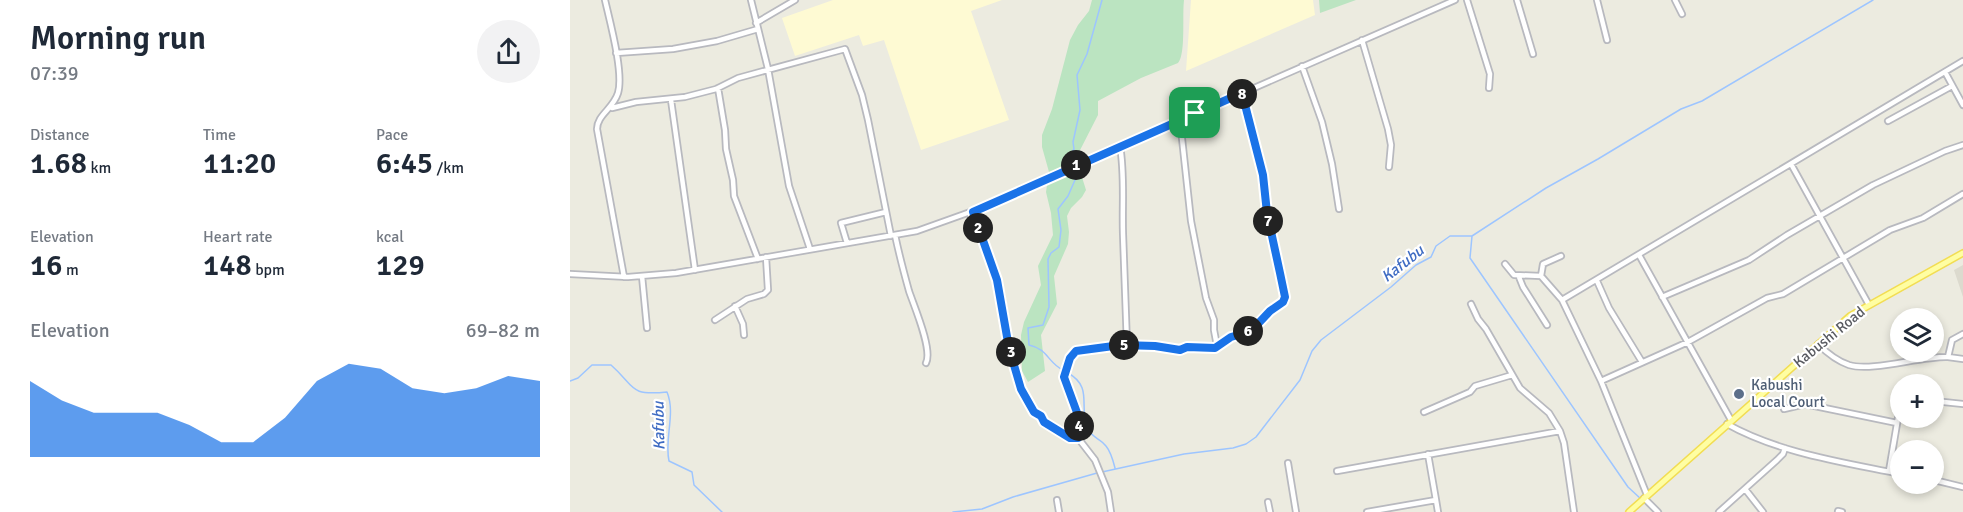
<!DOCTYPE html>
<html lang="en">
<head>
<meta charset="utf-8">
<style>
  body { margin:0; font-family:Signika,sans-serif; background:#f2f2f3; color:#1f2937; height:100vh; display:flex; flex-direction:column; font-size:22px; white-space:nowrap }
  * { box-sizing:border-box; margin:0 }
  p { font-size:20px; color:#747a83 }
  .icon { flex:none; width:33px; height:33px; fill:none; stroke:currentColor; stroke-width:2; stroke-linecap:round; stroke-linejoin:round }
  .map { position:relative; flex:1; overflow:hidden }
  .side { display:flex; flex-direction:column; background:#fff; width:570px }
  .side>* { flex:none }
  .buttons { position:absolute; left:1320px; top:308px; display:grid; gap:12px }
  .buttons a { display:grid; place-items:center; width:54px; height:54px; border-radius:50%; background:#fff; box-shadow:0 3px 9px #0003; font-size:30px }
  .pin { position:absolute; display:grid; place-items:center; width:51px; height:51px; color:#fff; margin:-26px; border-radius:12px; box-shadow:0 3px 9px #0006 }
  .km { position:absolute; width:30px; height:30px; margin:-15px; border-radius:50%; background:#222; color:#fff; font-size:16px; line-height:30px; text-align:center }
  .round { display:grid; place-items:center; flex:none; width:63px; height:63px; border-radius:32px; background:#f2f2f3 }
  .summary { display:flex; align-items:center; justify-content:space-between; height:102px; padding:0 30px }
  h1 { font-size:33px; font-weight:600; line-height:45px }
  .metrics { display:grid; grid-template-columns:repeat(3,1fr); gap:9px; height:102px; padding:6px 30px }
  .metrics div { display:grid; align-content:center }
  .metrics b { font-size:30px; font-weight:600 }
  .metrics small { font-size:16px; font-weight:400 }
  .metrics p { font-size:16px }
  .chart { height:168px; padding:12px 30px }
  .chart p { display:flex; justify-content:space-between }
  .chart svg { width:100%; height:108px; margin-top:6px; fill:#1a73e8; opacity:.7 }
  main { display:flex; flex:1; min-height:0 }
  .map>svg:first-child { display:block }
  .commercial { fill:#fefad3 }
  .education { fill:#dcdace }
  .green { fill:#bbe4c1 }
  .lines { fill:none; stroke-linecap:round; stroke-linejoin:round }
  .stream { stroke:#9dc5ff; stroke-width:1.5 }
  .minor-casing { stroke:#b8b9bf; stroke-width:8 }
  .major-casing { stroke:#f2dd53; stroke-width:8 }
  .minor { stroke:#fff; stroke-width:4.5 }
  .major { stroke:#fffea2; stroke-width:5 }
  .route-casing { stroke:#fff; stroke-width:12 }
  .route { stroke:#1a73e8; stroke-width:8 }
  .service-dot { fill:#5c6f8a; stroke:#fff; stroke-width:2 }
  .labels { text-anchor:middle; stroke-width:4.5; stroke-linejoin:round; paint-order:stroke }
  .street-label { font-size:15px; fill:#595b61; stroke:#fff }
  .service-label { font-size:15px; fill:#4e5e75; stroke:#fff; text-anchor:start }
  .water-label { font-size:16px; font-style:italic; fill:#3f6cc3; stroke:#fff }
</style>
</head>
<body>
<main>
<section class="side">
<div class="summary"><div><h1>Morning run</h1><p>07:39</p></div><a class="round"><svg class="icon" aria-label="share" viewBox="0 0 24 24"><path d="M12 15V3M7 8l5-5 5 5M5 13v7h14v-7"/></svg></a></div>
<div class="metrics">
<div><p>Distance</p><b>1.68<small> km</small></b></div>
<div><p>Time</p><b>11:20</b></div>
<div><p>Pace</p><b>6:45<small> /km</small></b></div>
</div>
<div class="metrics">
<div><p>Elevation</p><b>16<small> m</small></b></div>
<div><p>Heart rate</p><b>148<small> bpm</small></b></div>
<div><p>kcal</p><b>129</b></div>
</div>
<div class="chart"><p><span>Elevation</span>69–82 m</p>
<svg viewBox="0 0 160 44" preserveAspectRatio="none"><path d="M0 44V13L10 21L20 26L30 26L40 26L50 31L60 38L70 38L80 28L90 13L100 6L110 8L120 16L130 18L140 16L150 11L160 13V44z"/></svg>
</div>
</section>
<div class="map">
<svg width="1393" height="512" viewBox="0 0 1393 512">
  <rect width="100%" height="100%" fill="#ecebe0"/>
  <path class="commercial" d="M263,0H432L401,11L439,120L351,150L314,40L293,46L289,35L225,56L212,18Z
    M621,0H743L745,15L616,71Z"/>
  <path class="education" d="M1393,265V297L1384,270Z"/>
  <path class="green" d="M522,0H614C612,16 616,54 608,63L571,78L528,101V115L506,158L516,190L512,197L501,208L497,216L499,232L498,244L484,276L487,304L471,335L475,371L458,382L452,371L451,335L454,322L471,285L468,266L483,235L481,213L476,192L479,172L472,147V135L482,109L500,40L508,25L519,11Z
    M749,0H786L750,13Z"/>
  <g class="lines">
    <path class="stream" d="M500,164L498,159L504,149L503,142L510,110L507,75L517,54L532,0
      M902,236L900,258L1058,487L1071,499
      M493,370C478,363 478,349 459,345L458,328L473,325L479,307L478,259L481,253L489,247L491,230L488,209L498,196L505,180L502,171
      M498,373C523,387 509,405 517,427C520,437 530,438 536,446C541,452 543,460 545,468
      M0,381L8,378L22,365H41C66,387 58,396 97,392C106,414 94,439 99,461L122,472L124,485L152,512
      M532,472L614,454L663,448L676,444L686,437L730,380L742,351L751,340L821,287L846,265L861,257L866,246L880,236H902L976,188L1028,159L1111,109L1132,101L1303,0
      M1075,503L1082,509
      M383,512L412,509L443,497L527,473"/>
    <g class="minor-casing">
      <path id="minor" d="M35,0C40,22 54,73 48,93C43,109 27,115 27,129L54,277
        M181,0L198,69L219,186L240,249
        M897,0L920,74L919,88
        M947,0L963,54
        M1027,0L1037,40
        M1105,0L1112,14
        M186,23L225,0
        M792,40L818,129L821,145L819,167
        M46,53L103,49L147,41L188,29
        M732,66L752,122L762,164L769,209
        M1375,72L1393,105
        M148,88L155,130L156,149L163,180L164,196L188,259
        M101,100L125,270
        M42,108L66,102L115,97L146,89L168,78L275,49L292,95L298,120L321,236
        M610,120L621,221L636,298L644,320V330L647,346
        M1318,121L1382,86
        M1221,164L1299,305
        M403,211C409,235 421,258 428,281C442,333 435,400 487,430C495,434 499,438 508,438
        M325,235C329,254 334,273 339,291C344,306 363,350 356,363
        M277,243L271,223L316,212
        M1069,255L1161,420
        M935,264L944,275L971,276L992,300
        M0,274L58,277L106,273L347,231L403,211L885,0
        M72,276L77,328
        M971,276L973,264L991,256
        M949,277L953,287L977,325
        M1027,281L1039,308L1072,362
        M1092,297L1179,260L1217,235L1303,185L1375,151L1393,145
        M901,304L908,319L916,329L950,388L979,413L990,431
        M165,306L173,324L174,335
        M145,320L177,299L194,294L198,290L196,257
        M1393,334L1382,340L1378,357L1393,359
        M1248,344C1256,352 1267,361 1279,365C1302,372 1351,356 1378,357
        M557,345L585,346L610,350L617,347H645L661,337L675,333L684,328L701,311L713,302L715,297L710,273L697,213L693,175L672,93
        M1031,381L1118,342L1197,298L1213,294L1320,230L1353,218L1393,194
        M1364,401L1393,404
        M1214,409L1235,404L1327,423
        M854,412L900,392L905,386L942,375
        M1157,424C1209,453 1272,462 1330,474
        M858,454L866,500
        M718,463L726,512
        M767,471L990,431L994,443L1004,512
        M1319,471L1330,406
        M1364,480L1393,487
        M1175,489L1193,512
        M1077,495L1031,381L992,300L1393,61
        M1074,498L1088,512
        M487,500L489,512
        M698,502L700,512
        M1268,511L1272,512
        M541,512L538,492L525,460L508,438L509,418L494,377L500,358L506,352L557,345C556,308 554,271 553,234C552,205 555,175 550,146
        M797,512L866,500L868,512
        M1149,512L1207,460L1213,454L1215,448"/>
    </g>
    <g class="major-casing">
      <path id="major" d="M1059,512L1280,316L1393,253"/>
    </g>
    <use href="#minor" class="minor"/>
    <use href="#major" class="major"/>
  </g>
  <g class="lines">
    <g class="route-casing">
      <path id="route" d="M672,93L693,175L697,213L710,273L715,297L713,302L700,311L684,328L675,333L661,337L645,348L617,347L610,350L585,346L551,345L506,351L500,358L494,377L509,418L508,438H500L474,422L471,416L464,412L451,389L439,348L427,280L403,212Z"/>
    </g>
    <use href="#route" class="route"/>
  </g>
  <circle class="service-dot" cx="1169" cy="394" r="6"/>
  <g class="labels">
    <g class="street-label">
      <text transform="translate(1259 337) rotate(-39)" y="5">Kabushi Road</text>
    </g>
    <g class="service-label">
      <text x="1181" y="390">Kabushi<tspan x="1181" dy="17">Local Court</tspan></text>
    </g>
    <g class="water-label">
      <text transform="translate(832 263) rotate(-38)" y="6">Kafubu</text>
      <text transform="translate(88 426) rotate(-91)" y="6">Kafubu</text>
    </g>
  </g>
</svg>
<div class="buttons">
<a><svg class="icon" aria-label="layers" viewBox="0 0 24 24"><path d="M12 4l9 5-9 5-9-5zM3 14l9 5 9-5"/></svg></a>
<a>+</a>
<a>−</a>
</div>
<div class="pin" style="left:625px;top:113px;background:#1e9e55"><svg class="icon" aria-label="arrive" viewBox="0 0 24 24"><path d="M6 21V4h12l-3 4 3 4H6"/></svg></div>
<b class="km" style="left:506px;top:165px">1</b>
<b class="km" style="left:408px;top:228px">2</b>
<b class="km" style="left:441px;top:352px">3</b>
<b class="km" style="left:509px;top:426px">4</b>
<b class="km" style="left:554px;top:345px">5</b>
<b class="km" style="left:678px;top:331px">6</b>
<b class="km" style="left:698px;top:221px">7</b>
<b class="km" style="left:672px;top:94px">8</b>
</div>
</main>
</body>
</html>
